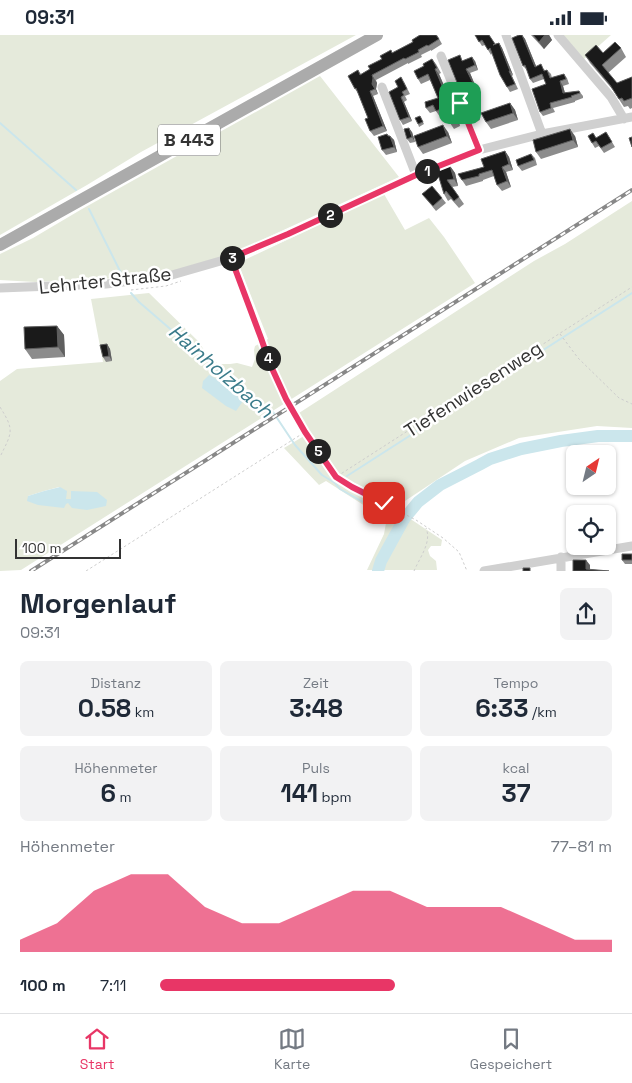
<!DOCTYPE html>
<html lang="de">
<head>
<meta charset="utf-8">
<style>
  body { margin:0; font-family:"Space Grotesk",sans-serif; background:#f2f2f3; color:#1f2937; height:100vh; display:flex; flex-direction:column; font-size:19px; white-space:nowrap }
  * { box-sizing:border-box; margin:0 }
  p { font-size:16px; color:#747a83 }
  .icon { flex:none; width:28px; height:28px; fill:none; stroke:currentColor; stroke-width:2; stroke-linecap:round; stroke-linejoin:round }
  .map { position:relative; height:536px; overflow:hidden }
  .details { display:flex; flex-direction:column; background:#fff; flex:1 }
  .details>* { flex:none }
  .needle { width:32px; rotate:35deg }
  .buttons { position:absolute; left:566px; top:410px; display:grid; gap:10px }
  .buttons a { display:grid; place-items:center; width:50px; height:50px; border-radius:8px; background:#fff; box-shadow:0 1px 4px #0004; font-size:25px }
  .scale { position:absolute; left:15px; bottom:12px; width:106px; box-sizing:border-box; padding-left:5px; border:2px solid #333; border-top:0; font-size:14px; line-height:18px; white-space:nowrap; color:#333; -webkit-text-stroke:4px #fff; paint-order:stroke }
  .pin { position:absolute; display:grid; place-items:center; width:42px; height:42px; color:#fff; margin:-21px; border-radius:10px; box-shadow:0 2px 8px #0006 }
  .km { position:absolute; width:25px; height:25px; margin:-12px; border-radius:50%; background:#222; color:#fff; font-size:14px; line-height:25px; text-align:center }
  .round { display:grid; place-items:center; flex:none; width:52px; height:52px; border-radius:8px; background:#f2f2f3 }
  .overview { display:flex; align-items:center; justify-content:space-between; height:85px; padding:0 20px }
  h1 { font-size:28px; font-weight:600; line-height:38px }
  .stats { display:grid; grid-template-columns:repeat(3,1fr); gap:8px; height:85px; padding:5px 20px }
  .stats div { display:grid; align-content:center; border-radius:8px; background:#f2f2f3; text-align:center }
  .stats b { font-size:25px; font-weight:600 }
  .stats small { font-size:14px; font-weight:400 }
  .stats p { font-size:14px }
  .chart { height:140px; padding:10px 20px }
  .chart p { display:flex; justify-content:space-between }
  .chart svg { width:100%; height:90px; margin-top:5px; fill:#e83666; opacity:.7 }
  ul { padding:0 20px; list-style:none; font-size:16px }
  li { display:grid; grid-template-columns:80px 60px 1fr; align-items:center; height:38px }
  li i { height:12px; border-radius:6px; background:#e83666 }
  .status { display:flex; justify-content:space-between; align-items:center; height:35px; padding:0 25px; background:#fff; direction:ltr }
  .status svg { height:14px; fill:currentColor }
  .tabs { display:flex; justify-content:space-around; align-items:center; height:70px; border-top:1px solid #e0e1e3; background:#fff; font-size:14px; color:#747a83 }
  .tabs a { display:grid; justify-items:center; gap:2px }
  .tabs .on { color:#e83666 }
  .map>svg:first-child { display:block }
  .green { fill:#e5eadb; fill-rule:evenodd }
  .water { fill:#cbe6ec }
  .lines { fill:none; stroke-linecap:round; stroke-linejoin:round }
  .stream { stroke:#cbe6ec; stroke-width:2 }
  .river { stroke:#cbe6ec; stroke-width:12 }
  .path { stroke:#cdcdcd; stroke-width:1; stroke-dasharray:2.5 2.5; stroke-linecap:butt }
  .service { stroke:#d0d0d0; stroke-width:4.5 }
  .minor { stroke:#d0d0d0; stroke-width:9 }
  .primary { stroke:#ababab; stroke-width:12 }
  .rail-casing { stroke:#888; stroke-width:4 }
  .rail { stroke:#fff; stroke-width:2; stroke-dasharray:5.5; stroke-linecap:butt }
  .wall { fill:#8c8c8c }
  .shaded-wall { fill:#5f5f5f }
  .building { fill:#1a1a1a; stroke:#5f5f5f }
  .route-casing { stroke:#fff; stroke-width:10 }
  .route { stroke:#e83666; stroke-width:6 }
  .labels { text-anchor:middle; stroke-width:5; stroke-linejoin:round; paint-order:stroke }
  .shield { fill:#fff; stroke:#707070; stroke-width:1 }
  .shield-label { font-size:18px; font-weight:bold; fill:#333 }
  .street-label { font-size:19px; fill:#333; stroke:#fff }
  .water-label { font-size:20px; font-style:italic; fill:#3a7b8a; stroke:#fff }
</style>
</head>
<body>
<div class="status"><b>09:31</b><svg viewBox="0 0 49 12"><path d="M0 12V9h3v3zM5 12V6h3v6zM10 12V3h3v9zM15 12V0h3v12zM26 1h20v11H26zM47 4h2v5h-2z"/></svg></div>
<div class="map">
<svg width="632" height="536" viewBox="0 0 632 536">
  <rect width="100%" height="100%" fill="#fff"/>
  <path class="green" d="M0,0H356L141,117L87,150L0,200Z
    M563,0H611L584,24Z
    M320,41L399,142L229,220L172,236L104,244L35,247L0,245V219L33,203L82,174Z
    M384,159L405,195L429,183L444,202L475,248L21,535L0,536V346L17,334L103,327L91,264L149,258L198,306L204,315L205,318L218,329H230L237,328L252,332L255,324L254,315L255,311L268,304L238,228ZM59,452L66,456L65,464L71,465L69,468H66L28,461L44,456Z
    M632,166V393L597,391L519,403L465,426L399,470L344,443L337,439L308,397L299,378L534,226L565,209Z
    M304,401L333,442L349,454L402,480L378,524L374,535H367L384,499L386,488L379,480L326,446L319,450L284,413Z
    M409,483L442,505L441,511H431L428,515L430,521L436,526L437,535H382L387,522Z"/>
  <path class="water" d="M209,340L220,346L243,366L236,376L226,371L202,353L203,346Z
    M60,452L67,456L66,464H71V456L97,457L107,465L106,471L87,475L72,473L68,468L66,469L64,473L38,470L27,466L28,461L44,456Z"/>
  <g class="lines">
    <path class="stream" d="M0,88L76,155
      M89,174L123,242
      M131,258L139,267L234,349L273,377L295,410L322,440L335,448L340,454L379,476L401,491
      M347,441L632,258"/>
    <path class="river" d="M378,536L381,526L404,484L418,467L440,450L479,430L490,424L521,414L561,406L598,401H632"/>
    <path class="path" d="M131,255L166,251L181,246
      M560,299L578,323L619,363L632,369
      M263,308L270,329L286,364L305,397L336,442L632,252
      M0,372C15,396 12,397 0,422
      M337,442L352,452L416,485L443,503L459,517L467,536
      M86,536L305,397
      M414,536C420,522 432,507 426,493"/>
    <path class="service" d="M231,223L261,303"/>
    <path class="minor" d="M506,0L542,99
      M558,0L611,62L624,84
      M441,21L479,115
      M382,52L416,140
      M0,253L106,249L165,242L231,223L288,199L416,140L479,115L542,99L632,82
      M484,536L632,511
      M561,536V522"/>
    <path class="primary" d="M0,210L377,0"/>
    <g class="rail-casing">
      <path id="rail" d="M31,536L632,155"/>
    </g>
    <use href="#rail" class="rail"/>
  </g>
  <path class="wall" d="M420,0H437L442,9L431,16V15L421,20L422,22L408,29V28L376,45L377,48L376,54L378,59L373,61L387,96L374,101L370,96L368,83L358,58L355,54L358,35L361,39L370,34L393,18L413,7Z
    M475,0H489L495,9L499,8L502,13L513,40L512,41L518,54L510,57L507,52L492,18L491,20L485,10L482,11Z
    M519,0H523H522L525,4L536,31L544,34L545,36L547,35L551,39L552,43L564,39L567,43L569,49L563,51L565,58L579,56L583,61V63L575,66V67L553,73L555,77L543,81L540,77L546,49L544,44L533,48L530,44L527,35L523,31Z
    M531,0H549L552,5L544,14Z
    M621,13L626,22L608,38L617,48L632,42V73L630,74L628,71L624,72L613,55L590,28L585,20L603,18Z
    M432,24L436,29L441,38L439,39L445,53L448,58L455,75L454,76L460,91L454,94L450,88L446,79L440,82L436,76L430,78L426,73L438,63L430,45L421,49L418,44L424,31Z
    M463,25L475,26L478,35L470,38L477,55L471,57L480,85L474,87L471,82L465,64L462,60Z
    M404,47L410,59L405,61L407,65L404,67L412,86L403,90L400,85L398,52Z
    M510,68L515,75L518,85L491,94L486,87Z
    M420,81L424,89L419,92L418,89Z
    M412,97L415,107L410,108L407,104Z
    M448,97L452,108L423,119L418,112Z
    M387,99L389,101H390L394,105L397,117L386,120L382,115Z
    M575,101L578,112L541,124L536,117Z
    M609,102L615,112L604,118L599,111L595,113L592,108L597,103Z
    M505,116L509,122L513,135L506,137L511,152L502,156L497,150L494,141L483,145V146L466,151L458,139L484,132Z
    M531,119L535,123L537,130L522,136L518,131Z
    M450,131L455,138L458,151L452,152L464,169L459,173L451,164L448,166L444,159Z
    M422,159L442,163L446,168L436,176Z
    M57,291L64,300L65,322L32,324L25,314Z
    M107,309L110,314L112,326L106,327L103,322Z
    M632,519V529H625L622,525Z"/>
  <path class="shaded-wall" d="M522,0L525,4L538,36L535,32Z
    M545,0H549L552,5L544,14L539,7Z
    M499,8L502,13L513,40L510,36Z
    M472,22L475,26L478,35L475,30Z
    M435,34L439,39L445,53L448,58L455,75L451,70Z
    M466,34L470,38L477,55L474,50Z
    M372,40L377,48L376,54L378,59L372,49Z
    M560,46L563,51L566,62L563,58Z
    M467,53L471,57L480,85L477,80Z
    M370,56L373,61L387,96L383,91Z
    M401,62L404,67L412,86L409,82Z
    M510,68L515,75L518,85L513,78Z
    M450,71L454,76L460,91L456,86Z
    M443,90L448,97L452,108L447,101Z
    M409,93L412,97L415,107L412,102Z
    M570,94L575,101L578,112L573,105Z
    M390,101L394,105L397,117L394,112Z
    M505,116L509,122L513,135L509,129Z
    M450,131L455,138L458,151L454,144Z
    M502,132L506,137L511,152L507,146Z
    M57,291L64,300L65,322L58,312Z
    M107,309L110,314L112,326L109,321Z
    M586,525L590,530V536L586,534Z"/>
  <path class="building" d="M420,0H436L439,4L428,11L427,10L418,15L419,17L405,24L404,23L372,40L373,43L372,49L375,54L370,56L383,91L370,96L365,84L368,83L356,53L355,54L348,41L358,35L360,40L370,34L368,31L382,24L380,21L391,15L392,18L413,7L412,5Z
    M475,0H489L495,9L493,10L499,8L510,36H509L515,49L507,52L500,40L490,13L488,15L482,5L479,7Z
    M519,0H522L535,32L541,29L544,36L547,35L550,43L564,39L566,44L560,46L563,58L579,56L580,58L571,61L572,62L550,68L551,73L540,77L532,54L546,49L542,39L530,44L525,30L523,31L512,3Z
    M533,0H545L539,7Z
    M615,7L621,13L602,30L617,48L632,42V63L624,66L622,63L619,64L610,50L585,20L596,10L603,18Z
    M460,20L462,26L472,22L475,30L466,34L474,50L467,53L477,80L471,82L463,60H462L448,25Z
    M432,24L437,33L435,34L443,53L444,52L451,70L450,71L456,86L450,88L443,73L436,76L433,70L426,73L425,67L438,63L428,39L418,44L414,36L424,31L423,29Z
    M401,42L407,54L402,57L404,60L401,62L409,82L400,85L389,57L398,52L395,46Z
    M510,68L513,78L486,87L481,78Z
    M420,81L423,87L418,89L415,83Z
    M443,90L447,101L418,112L414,101Z
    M409,93L412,102L407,104L404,94Z
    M570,94L573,105L536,117L533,105Z
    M606,97L612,107L601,113L596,106L592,108L588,101L593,98L596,103Z
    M387,99L388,101H390L394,112L382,115L378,102Z
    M632,102V112L629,103Z
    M505,116L509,129L502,132L507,146L497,150L492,135L479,139V141L462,145L458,139L484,132L481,124Z
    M531,119L534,125L518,131L516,125Z
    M450,131L454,144L447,145L459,162L454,166L446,156L444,159L437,136Z
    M432,151L442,163L433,171L422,159Z
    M57,291L58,312L25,314L24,292Z
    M107,309L109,321L103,322L100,310Z
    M622,519H632V525H622Z
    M573,525H586V534L609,536H573Z
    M523,533H530V536H523Z"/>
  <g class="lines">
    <g class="route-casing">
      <path id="route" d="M384,468L352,452L336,442L305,397L286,364L270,329L261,303L231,223L288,199L416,140L479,115L460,68"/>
    </g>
    <use href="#route" class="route"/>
  </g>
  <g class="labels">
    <rect class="shield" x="158" y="89.5" width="62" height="31" rx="4"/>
    <g class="shield-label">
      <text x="189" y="111">B 443</text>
    </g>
    <g class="street-label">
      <text transform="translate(105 245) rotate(-6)" y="7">Lehrter Straße</text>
      <text transform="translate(473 354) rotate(-33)" y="7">Tiefenwiesenweg</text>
    </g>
    <g class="water-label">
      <text transform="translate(221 336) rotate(41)" y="7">Hainholzbach</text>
    </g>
  </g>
</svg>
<div class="buttons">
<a><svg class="needle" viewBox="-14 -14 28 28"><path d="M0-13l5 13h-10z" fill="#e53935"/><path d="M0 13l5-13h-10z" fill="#747a83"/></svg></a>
<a><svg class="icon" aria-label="locate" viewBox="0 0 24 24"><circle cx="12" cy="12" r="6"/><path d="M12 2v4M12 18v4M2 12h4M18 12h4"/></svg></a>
</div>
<div class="scale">100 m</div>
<div class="pin" style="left:460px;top:68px;background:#1e9e55"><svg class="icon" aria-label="arrive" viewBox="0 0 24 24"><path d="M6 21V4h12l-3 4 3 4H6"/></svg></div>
<div class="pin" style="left:384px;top:468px;background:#d93025"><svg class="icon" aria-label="check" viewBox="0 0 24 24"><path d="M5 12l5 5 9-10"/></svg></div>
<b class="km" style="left:427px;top:136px">1</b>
<b class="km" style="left:330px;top:180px">2</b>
<b class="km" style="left:232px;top:223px">3</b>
<b class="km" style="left:268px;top:323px">4</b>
<b class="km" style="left:318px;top:416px">5</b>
</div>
<section class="details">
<div class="overview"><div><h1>Morgenlauf</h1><p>09:31</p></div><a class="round"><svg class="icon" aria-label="share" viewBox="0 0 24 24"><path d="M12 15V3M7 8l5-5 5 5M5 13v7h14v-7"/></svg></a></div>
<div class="stats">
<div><p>Distanz</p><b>0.58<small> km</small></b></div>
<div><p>Zeit</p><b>3:48</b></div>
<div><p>Tempo</p><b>6:33<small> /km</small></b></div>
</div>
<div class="stats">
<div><p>Höhenmeter</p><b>6<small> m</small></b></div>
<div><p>Puls</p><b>141<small> bpm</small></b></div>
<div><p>kcal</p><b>37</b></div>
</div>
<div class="chart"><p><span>Höhenmeter</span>77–81 m</p>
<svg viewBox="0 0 160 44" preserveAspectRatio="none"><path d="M0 44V38L10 30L20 14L30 6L40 6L50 22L60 30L70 30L80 22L90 14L100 14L110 22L120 22L130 22L140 30L150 38L160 38V44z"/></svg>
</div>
<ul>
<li><b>100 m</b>7:11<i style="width:52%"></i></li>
</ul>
</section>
<nav class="tabs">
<a class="on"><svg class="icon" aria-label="home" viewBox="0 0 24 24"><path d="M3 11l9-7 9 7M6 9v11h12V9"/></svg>Start</a>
<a><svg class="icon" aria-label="map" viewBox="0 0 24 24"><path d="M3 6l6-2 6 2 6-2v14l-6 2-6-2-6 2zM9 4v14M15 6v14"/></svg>Karte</a>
<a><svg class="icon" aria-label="saved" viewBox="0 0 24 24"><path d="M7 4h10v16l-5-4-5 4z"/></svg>Gespeichert</a>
</nav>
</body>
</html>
